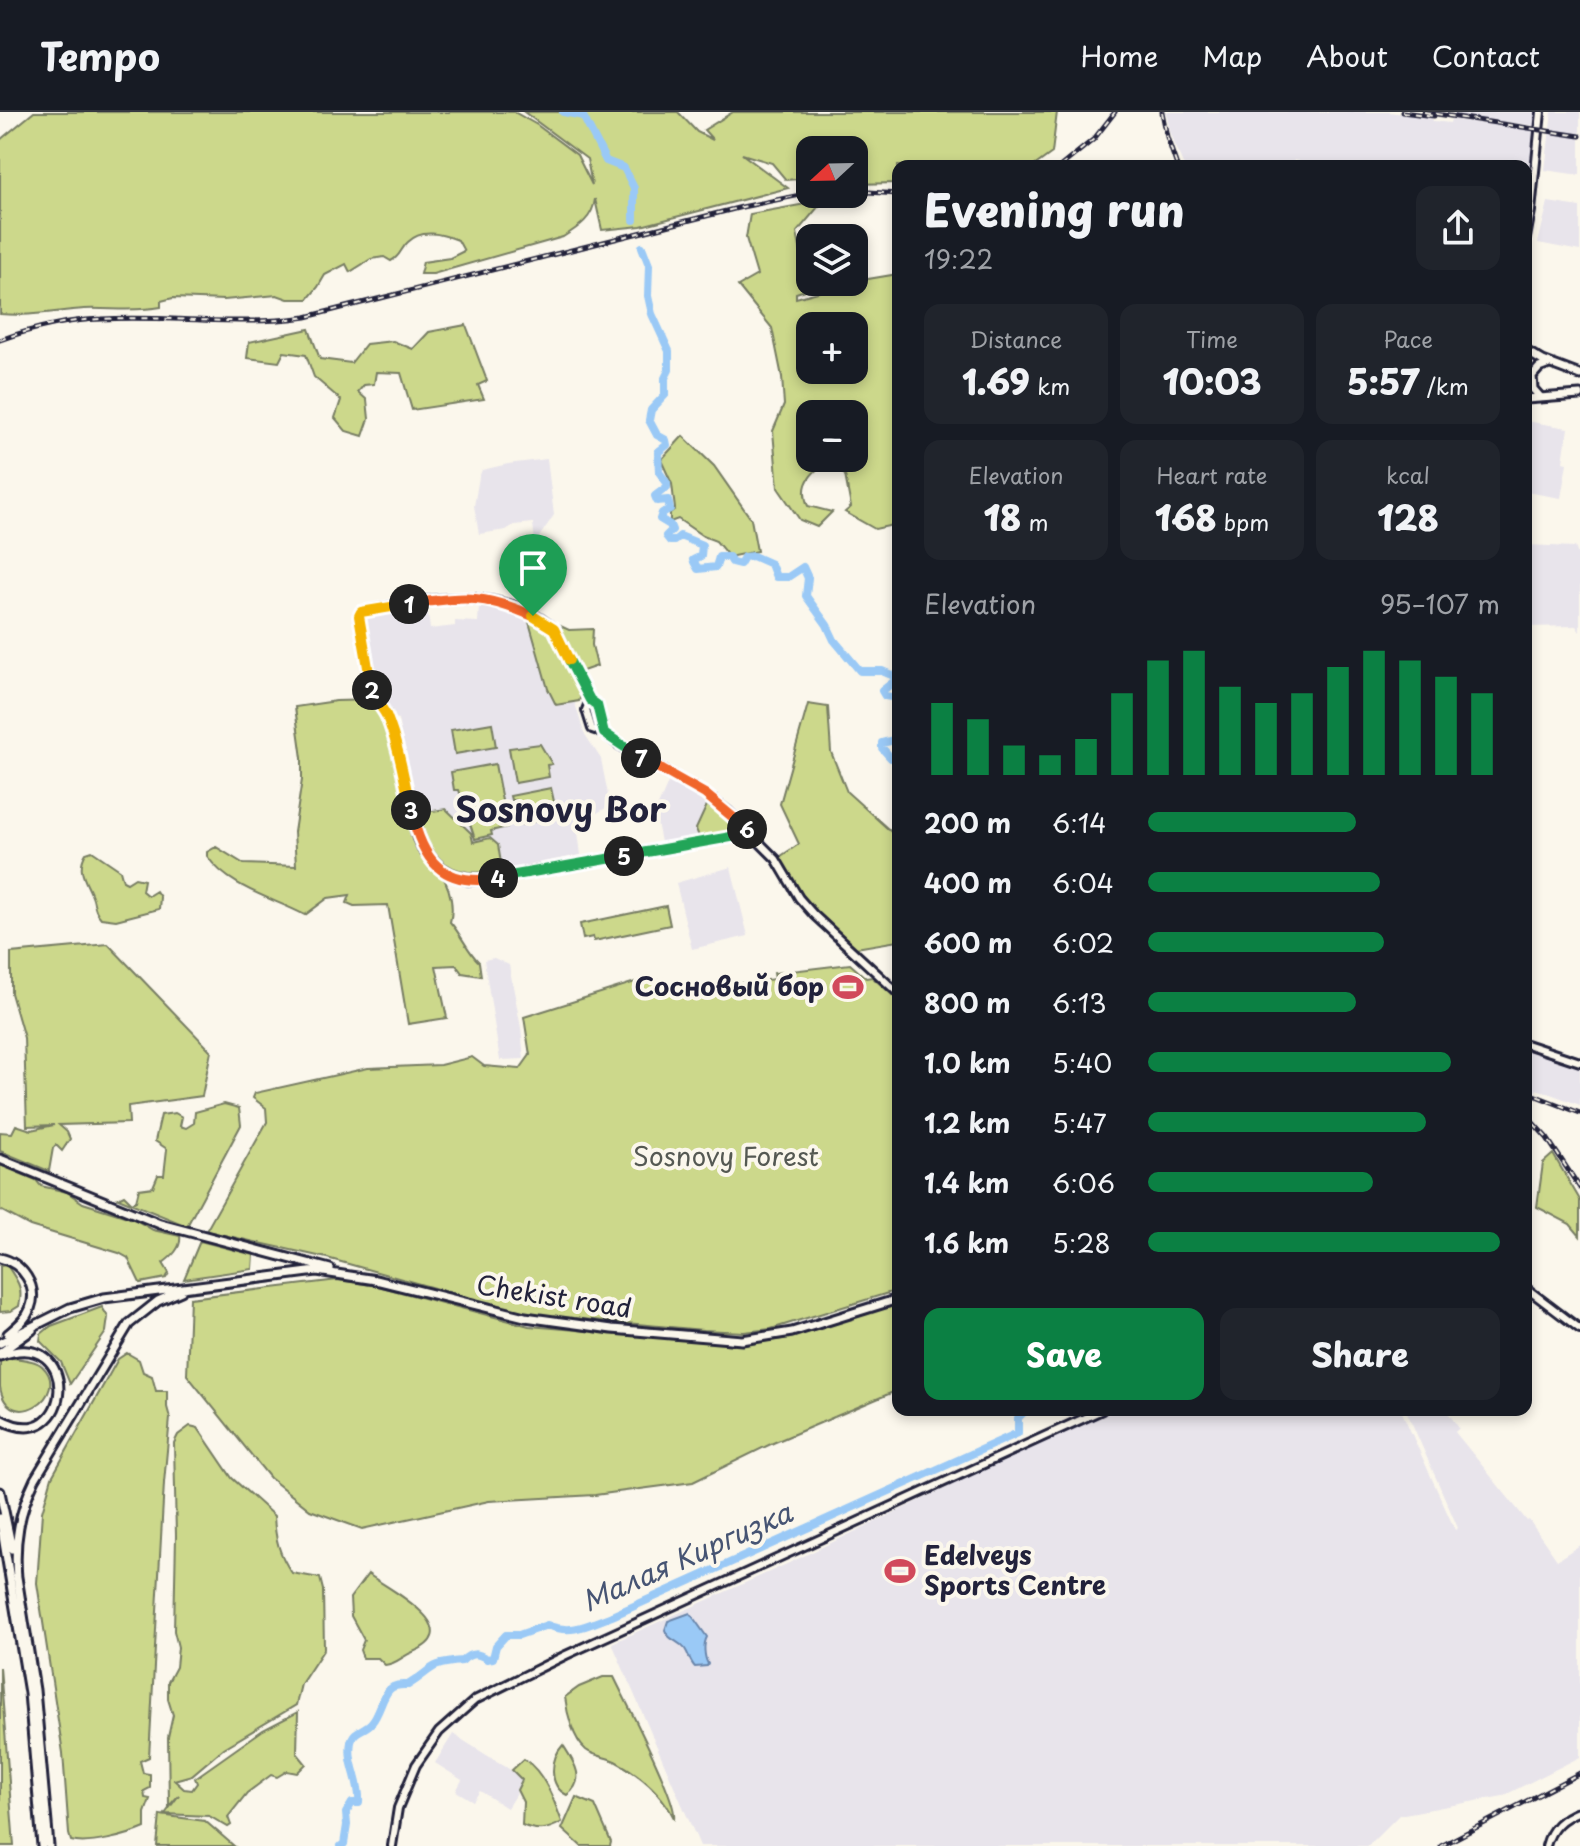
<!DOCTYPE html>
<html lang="en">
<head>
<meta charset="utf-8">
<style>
  body { margin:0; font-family:"Playpen Sans",sans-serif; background:#20242c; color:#f1f3f6; height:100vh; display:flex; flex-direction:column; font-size:30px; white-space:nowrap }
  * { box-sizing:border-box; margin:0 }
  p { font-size:26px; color:#9ea1a6 }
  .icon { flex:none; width:44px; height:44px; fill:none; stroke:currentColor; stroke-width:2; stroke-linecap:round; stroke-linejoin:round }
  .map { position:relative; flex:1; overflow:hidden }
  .panel { position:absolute; left:892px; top:48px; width:640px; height:1256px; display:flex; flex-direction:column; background:#171b24; border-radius:16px; box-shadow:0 4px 12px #0003 }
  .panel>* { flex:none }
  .needle { width:52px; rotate:248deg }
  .controls { position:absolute; left:796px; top:24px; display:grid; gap:16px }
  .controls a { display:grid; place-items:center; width:72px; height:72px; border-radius:16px; background:#171b24; box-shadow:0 4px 12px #0003; font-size:40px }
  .pin { position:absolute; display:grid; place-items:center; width:68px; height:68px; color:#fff; margin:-82px -34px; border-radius:50% 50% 50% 0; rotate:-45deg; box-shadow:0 0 8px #0007 }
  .pin .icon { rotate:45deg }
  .km { position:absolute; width:40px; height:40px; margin:-20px; border-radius:50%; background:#222; color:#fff; font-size:22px; line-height:40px; text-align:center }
  .round { display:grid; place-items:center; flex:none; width:84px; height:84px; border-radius:16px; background:#20242c }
  .overview { display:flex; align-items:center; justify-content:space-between; height:136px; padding:0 32px }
  h1 { font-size:44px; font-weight:800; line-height:60px }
  .figures { display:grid; grid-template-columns:repeat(3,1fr); gap:12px; height:136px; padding:8px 32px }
  .figures div { display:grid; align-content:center; border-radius:16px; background:#20242c; text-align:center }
  .figures b { font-size:34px; font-weight:800 }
  .figures small { font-size:22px; font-weight:400 }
  .figures p { font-size:22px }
  .chart { height:224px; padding:16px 32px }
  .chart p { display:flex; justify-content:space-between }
  .chart svg { width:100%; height:144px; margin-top:8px; stroke:#0b8043; stroke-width:6 }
  .button { display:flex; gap:16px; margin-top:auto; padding:16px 32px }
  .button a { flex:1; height:92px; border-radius:16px; background:#0b8043; color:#fff; font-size:32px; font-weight:800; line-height:92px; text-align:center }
  .button a+a { background:#20242c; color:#f1f3f6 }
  ul { padding:0 32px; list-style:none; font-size:26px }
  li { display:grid; grid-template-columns:128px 96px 1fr; align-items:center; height:60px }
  li i { height:20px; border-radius:10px; background:#0b8043 }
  header { display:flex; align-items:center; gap:48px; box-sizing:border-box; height:112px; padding:0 40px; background:#171b24; border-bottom:2px solid #363941 }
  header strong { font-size:38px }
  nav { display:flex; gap:44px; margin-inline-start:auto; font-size:28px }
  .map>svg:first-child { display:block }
  .built { fill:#e8e4eb }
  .green { fill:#ccd88b; stroke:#777d63; stroke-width:2; fill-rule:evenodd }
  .water { fill:#9ac9f6; stroke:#6a86ab; stroke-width:2 }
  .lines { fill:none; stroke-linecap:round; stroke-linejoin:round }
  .river { stroke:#9ac9f6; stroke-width:8 }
  .tertiary-casing { stroke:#22223b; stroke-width:12 }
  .secondary-casing { stroke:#22223b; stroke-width:12 }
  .primary-casing { stroke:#22223b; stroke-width:13 }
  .tertiary { stroke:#fbf7ec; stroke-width:6 }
  .secondary { stroke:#fbf7ec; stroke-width:6 }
  .primary { stroke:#fbf7ec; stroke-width:7 }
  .rail-casing { stroke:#22223b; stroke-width:5 }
  .rail { stroke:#fbf7ec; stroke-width:2; stroke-dasharray:6; stroke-linecap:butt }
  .split-1-casing { stroke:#fff; stroke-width:16 }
  .split-2-casing { stroke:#fff; stroke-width:16 }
  .split-3-casing { stroke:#fff; stroke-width:16 }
  .split-4-casing { stroke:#fff; stroke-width:16 }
  .split-5-casing { stroke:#fff; stroke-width:16 }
  .split-6-casing { stroke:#fff; stroke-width:16 }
  .split-7-casing { stroke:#fff; stroke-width:16 }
  .split-8-casing { stroke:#fff; stroke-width:16 }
  .split-9-casing { stroke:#fff; stroke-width:16 }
  .split-1 { stroke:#f0652b; stroke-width:10 }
  .split-2 { stroke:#f5b400; stroke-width:10 }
  .split-3 { stroke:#f5b400; stroke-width:10 }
  .split-4 { stroke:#f0652b; stroke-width:10 }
  .split-5 { stroke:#22a559; stroke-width:10 }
  .split-6 { stroke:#22a559; stroke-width:10 }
  .split-7 { stroke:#f0652b; stroke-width:10 }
  .split-8 { stroke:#22a559; stroke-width:10 }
  .split-9 { stroke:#f5b400; stroke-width:10 }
  .labels { text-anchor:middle; stroke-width:8; stroke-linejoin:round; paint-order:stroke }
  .poi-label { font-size:26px; font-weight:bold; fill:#22223b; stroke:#fbf7ec; text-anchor:end }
  .park-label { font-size:26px; fill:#555953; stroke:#fbf7ec }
  .street-label { font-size:26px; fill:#22223b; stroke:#fbf7ec }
  .water-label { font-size:28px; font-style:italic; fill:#465473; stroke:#fbf7ec }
  .district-label { font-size:34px; font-weight:bold; fill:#22223b; stroke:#fbf7ec }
</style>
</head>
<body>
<header>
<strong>Tempo</strong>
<nav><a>Home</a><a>Map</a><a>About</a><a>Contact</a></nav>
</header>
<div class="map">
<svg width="1580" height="1734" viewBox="0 0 1580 1734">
  <rect width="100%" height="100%" fill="#fbf7ec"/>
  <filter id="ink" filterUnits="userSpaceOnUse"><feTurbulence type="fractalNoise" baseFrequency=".0125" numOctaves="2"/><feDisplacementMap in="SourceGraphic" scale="16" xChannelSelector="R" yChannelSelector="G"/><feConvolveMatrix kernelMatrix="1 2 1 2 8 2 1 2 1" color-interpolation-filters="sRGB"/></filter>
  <g filter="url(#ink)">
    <path class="built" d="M1166,0H1389L1432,6L1433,9L1450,11L1451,7L1535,19L1526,87V54H1300V49L1294,48V54H1184L1171,24Z
      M1454,0H1537L1535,14L1454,3Z
      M1552,0H1580V63L1545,58Z
      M1548,90L1580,95V139L1538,131Z
      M1526,309L1568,316L1563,350L1567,351L1561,386L1526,380Z
      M547,347L554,403L535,431L533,411L514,413L506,418L479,422L474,394L479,365L482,358L508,352Z
      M1526,433L1575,435L1580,448V520L1576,514L1526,515Z
      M487,490L542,512L567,565L584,621L601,647L609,688L606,696L577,712L581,743L483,762L458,760L436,745L422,719L412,672L409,671L398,607L394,606L377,585L374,573L379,571V567L377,557L370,551L363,510L372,501L427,492L430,517L455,514V509L478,510L479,494L487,495Z
      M670,666L704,684L726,701L743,717L740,721L662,735L655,701Z
      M731,755L748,824L692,837L676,771Z
      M494,846L509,853L521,916L524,947L500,948L484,848Z
      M1526,934L1580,953V993L1537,977L1526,996Z
      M1109,1298H1401L1455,1418L1458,1416L1406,1298H1446L1459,1316L1455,1320L1527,1409L1529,1408L1557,1448L1580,1433V1645L1503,1684L1399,1703L1368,1734H700L612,1531L789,1451Z
      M453,1622L525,1667L507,1696L480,1679L473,1689L456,1679L462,1668L435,1651Z"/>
    <path class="green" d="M34,0H514L537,13L577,43L592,73L587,47L524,0H678L697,20L713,28L704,18L733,0H1057L1052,41L1034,54H898V71L854,72V38H810V66L786,68L772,51L742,42L788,76L641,114L602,118L595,87C593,106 579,115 563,125L433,162H420L423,150L450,146L464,139L458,128C442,122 422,116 408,130C400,137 401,144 391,149L384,145L371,147L350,160L346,152L325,163L318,175L308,187H288L277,183L224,188L173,186L161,189V195C136,200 109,196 84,197C55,199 29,205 0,202V28Z
      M811,91L819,94L797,120L803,152H810V170L827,171L796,181V186L862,168L898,162V412L875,417L845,400L851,395L845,363L834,356L820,355C806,366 801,377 808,394L832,400L817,415L800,408L778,376L773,319L784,293L782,265L772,216L738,174L757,163L746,126L750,102ZM810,214H854V258H810ZM854,302V346H810V302Z
      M466,213L487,269L478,273L484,287L412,298L401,261L376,260L374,272L364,273L358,280L367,288L369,307L363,324L346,319L335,306L341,288L314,265L306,243L284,240L279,250L247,246L249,230L309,217L320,247L351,251L366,232L393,229L413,237L429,220Z
      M683,324L714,354L751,407L757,439L729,445L716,429L703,424L678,407L670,410V401L675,397L672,372L661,348Z
      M530,506C558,518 568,555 582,581L579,589L556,593L548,577L529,510Z
      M556,512L569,518L593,517L592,533L597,554L580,560Z
      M373,588C402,625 401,679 415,723C418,732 426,740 432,748C446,765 456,789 450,810C461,822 468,840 479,850L481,864L462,861L456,853L436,854L447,906L408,912L388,793L354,794L347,791L350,783L328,786L305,803C273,786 229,776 207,744V740L216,735L244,752L296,754L294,720L302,668V646L295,595L336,589Z
      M808,592L828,595L831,640L847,680L898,726V829L856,836C820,808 801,784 778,746L799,732L780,692Z
      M492,611L496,635L455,642L451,618Z
      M540,632L552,652L547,653L549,665L515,671L509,636Z
      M495,652L507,715L491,719L492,723L475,727L459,678H454L451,660Z
      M551,676L555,694L544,707L519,713L516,688H511L510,684Z
      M707,693L726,702L740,720L700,727L696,717Z
      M446,697L471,721L473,730L490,726L498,733L502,757C454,769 427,749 419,701Z
      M92,739L120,758L123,769L127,771L135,766L144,768L142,779L148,784L156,779L160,785L159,797L116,808L101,806C95,799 95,795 93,787C88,771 75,759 86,741Z
      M666,794L670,813L594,829L593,825L583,827L580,812Z
      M108,832L211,939L202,984L128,994L129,1011L59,1013L67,1020L70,1027L62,1039L56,1033L53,1036L49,1059L0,1039V1020L12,1021L16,1013L31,1018L54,1013L27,1014L24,926L11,881V841Z
      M850,852L866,866L872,865L898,888V1178L771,1217L744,1220L703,1218L527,1202L327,1146L206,1119L267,1010L266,996L253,986L255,981L368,956L440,953L472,945L484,954L520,957L530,943L524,905L648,866L695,877L775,867L774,861Z
      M224,992L239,996L241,1013L187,1114L118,1086L124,1083L132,1091L136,1089L139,1077L153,1075L158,1063H164L167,1037L155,1029L161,1003L175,1001L182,1005L180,1014L186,1016L194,1011L195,1000Z
      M1553,1042L1580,1088V1124L1570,1112L1537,1095L1543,1051Z
      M0,1053L36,1068L41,1074L67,1080L83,1091L134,1107L153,1118L180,1124C182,1136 171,1145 163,1151L169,1161L166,1166L140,1171L128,1146L119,1141L30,1114L0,1098Z
      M200,1129L254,1143L253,1157L184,1167Z
      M7,1153C16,1168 24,1174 19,1194L11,1199L0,1200V1154Z
      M338,1168L378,1174L529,1214L745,1232L790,1226L898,1191V1278L773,1331L693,1370L595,1383L489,1389L362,1417L310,1398L270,1366L187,1263L190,1186Z
      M102,1195L108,1205L106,1220L70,1272L61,1250L40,1229L41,1222L51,1214Z
      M127,1241L139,1248L143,1260L152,1264L156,1279H167V1295L170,1306L164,1371L149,1645L140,1649L143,1661L150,1662V1676L144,1679L145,1686L150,1687L145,1701V1716C127,1724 88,1734 71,1729L69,1722L63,1641L37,1471L42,1400L52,1365L118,1247Z
      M6,1245C16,1247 35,1247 42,1254C73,1283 8,1324 0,1275C0,1267 0,1257 0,1249Z
      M190,1314L198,1316L232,1366L274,1404C275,1426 279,1443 292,1461L320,1466L323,1478L324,1537L301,1572L296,1593L224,1636L192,1663L174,1668L184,1677L192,1678L197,1671L195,1666L263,1618L298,1600L297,1641L306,1652L297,1661L287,1659L277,1665L271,1663L247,1681L228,1705L231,1713L228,1715L209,1704L165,1702L179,1683L169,1694L168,1625L173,1603L168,1587V1570L176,1555L178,1535L174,1519L176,1424L174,1331L178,1323Z
      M368,1462C388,1477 470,1517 413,1540C402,1544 397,1552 385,1553L378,1546H363L360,1538L364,1528L351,1504L350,1486Z
      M0,1555L14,1734H0Z
      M603,1565H614C625,1588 678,1689 674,1706C662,1681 639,1662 615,1649C606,1645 594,1644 586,1638C573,1627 567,1601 565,1585L579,1575Z
      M563,1633C574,1650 587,1668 567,1683C548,1674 550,1647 563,1633Z
      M524,1647C544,1660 554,1688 562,1710C548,1718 538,1720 522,1713L523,1690L517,1678L522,1668L512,1658Z
      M576,1685L595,1693L611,1730L610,1734H581L562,1717Z
      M160,1703L205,1709L234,1734H157Z"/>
    <path class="water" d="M690,1501L707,1525C703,1532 704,1545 708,1552L707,1554L695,1555C690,1550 689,1543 685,1537C678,1528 669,1529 665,1518L668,1509Z"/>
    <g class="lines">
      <path class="river" d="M563,0L583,4L606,49L624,56L634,76V108
        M642,135L649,153L648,184L652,202L669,239V258L665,266V283L651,298L649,308L657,323L666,328L667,333L658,340L659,360L667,371V375L655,384L657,389L668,388L670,397L662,401L660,407L670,413L672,418L666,424L670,429H674L680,424L702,433L701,444L693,448L698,457L716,455L719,445H729L732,450L740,452L744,445L753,444L771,452L776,465H788L803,455L808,466L806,484L827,513L834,528L860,559H882L894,564L896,568L882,579L885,584L898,586
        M898,627L882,631V636L891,646L898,645
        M341,1734L344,1732L347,1713L346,1701L352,1691H359C361,1669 347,1652 351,1630C354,1617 365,1619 372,1610C380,1601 382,1584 390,1577C395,1572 402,1573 408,1573C434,1557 427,1552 462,1549C471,1540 477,1541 487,1547L493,1546L496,1534L506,1523H519L547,1513C572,1523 588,1513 612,1504L1018,1321V1306L1026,1298"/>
      <g class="tertiary-casing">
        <path id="tertiary" d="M590,588L586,598L592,617L604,621L619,633L705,682L728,699L776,747L799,786L814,803L898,881
          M604,621L597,593L590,588L554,517C502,470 423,487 361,500L359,504L374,586L386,601L395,629L417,726L423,738L441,757L452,764L469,769L485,768L742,723L748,718
          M392,1734L398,1696L416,1653L439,1620L475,1588L566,1543L1102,1298
          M1546,1734C1551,1715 1562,1706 1580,1699"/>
      </g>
      <g class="secondary-casing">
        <path id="secondary" d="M1526,126L1531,99L1541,0
          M1526,932L1580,950
          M1526,1176L1580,1217"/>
      </g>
      <g class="primary-casing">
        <path id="primary" d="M1526,239L1543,249L1580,263
          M1541,286L1533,277L1532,264L1539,256L1547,253
          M1526,287L1580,283
          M0,1047L160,1112L330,1157
          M0,1146C22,1151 39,1174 30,1197C26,1208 16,1215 8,1222
          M0,1231L70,1196L104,1186L317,1159L376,1168L525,1205L612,1217L742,1228L792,1220L898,1187
          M0,1241L32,1218
          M0,1244C82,1211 75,1348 0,1307
          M0,1380L12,1437
          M0,1406L29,1581L42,1734
          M17,1465L35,1578L49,1734
          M17,1466C14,1429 19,1400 35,1367L129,1212L158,1189L181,1179"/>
      </g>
      <use href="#tertiary" class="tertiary"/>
      <use href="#secondary" class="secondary"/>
      <use href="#primary" class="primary"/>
      <g class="rail-casing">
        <path id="rail" d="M1162,0L1167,25L1177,54
          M1402,0L1434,4
          M1424,0L1580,24
          M1061,54L1094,27L1115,0
          M854,79L898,82
          M0,228C33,216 67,208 102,207C171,203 238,215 306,205L742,95L810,81
          M1526,980L1580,1001
          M1526,1003L1547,1026L1580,1076
          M1441,1734L1580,1661"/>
      </g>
      <use href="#rail" class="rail"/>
    </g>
  </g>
  <g class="lines" filter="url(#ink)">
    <g class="split-1-casing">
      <path id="split-1" d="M409,492C464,485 481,481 533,504"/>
    </g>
    <g class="split-2-casing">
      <path id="split-2" d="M372,578L359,504L361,500L409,492"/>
    </g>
    <g class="split-3-casing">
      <path id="split-3" d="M372,578C374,589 383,595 387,605C399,635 404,667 411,698"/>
    </g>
    <g class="split-4-casing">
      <path id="split-4" d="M411,698C422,748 442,776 498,766"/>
    </g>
    <g class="split-5-casing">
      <path id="split-5" d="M498,766L624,744"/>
    </g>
    <g class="split-6-casing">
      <path id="split-6" d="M624,744L742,723L747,717"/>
    </g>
    <g class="split-7-casing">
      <path id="split-7" d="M641,646L705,682L747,717"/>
    </g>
    <g class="split-8-casing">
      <path id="split-8" d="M569,548L590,588L597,593L604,621L641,646"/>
    </g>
    <g class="split-9-casing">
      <path id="split-9" d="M533,504L554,517L569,548"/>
    </g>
    <use href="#split-1" class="split-1"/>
    <use href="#split-2" class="split-2"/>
    <use href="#split-3" class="split-3"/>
    <use href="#split-4" class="split-4"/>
    <use href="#split-5" class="split-5"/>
    <use href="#split-6" class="split-6"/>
    <use href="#split-7" class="split-7"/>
    <use href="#split-8" class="split-8"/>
    <use href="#split-9" class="split-9"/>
  </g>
  <defs>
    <g id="stadium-bare" transform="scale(2.4)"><path d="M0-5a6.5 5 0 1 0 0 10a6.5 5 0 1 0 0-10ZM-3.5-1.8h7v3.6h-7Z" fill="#d1495b" stroke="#fbf7ec" stroke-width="2.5" paint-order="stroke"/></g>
  </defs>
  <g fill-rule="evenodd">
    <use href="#stadium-bare" x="848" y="875"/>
    <use href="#stadium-bare" x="900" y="1459"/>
  </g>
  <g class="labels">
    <g class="poi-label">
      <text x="824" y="884">Сосновый бор</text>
      <text x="924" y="1453" text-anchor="start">Edelveys<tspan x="924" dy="30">Sports Centre</tspan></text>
    </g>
    <g class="park-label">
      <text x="726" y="1054">Sosnovy Forest</text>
    </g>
    <g class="street-label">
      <text transform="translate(554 1185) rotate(9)" y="9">Chekist road</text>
    </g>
    <g class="water-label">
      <text transform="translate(687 1445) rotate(-24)" y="10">Малая Киргизка</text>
    </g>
    <g class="district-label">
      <text x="561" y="710">Sosnovy Bor</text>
    </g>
  </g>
</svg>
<div class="controls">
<a><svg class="needle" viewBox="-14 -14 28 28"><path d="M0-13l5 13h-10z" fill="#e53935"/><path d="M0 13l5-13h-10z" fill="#9ea1a6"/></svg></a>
<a><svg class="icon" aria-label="layers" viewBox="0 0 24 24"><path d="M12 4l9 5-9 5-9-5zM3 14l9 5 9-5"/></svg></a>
<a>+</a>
<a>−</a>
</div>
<div class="pin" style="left:533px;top:504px;background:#1e9e55"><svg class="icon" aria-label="arrive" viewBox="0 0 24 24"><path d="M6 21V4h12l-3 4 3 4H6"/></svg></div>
<b class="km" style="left:409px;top:492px">1</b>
<b class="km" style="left:372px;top:578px">2</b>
<b class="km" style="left:411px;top:698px">3</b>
<b class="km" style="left:498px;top:766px">4</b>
<b class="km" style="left:624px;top:744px">5</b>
<b class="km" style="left:747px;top:717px">6</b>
<b class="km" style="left:641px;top:646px">7</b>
<section class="panel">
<div class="overview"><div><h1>Evening run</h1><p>19:22</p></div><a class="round"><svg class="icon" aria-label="share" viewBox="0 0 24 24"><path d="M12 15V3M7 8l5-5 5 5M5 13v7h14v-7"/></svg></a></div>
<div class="figures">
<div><p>Distance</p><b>1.69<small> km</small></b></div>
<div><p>Time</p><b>10:03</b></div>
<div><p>Pace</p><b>5:57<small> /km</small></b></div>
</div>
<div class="figures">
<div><p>Elevation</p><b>18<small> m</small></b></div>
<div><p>Heart rate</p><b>168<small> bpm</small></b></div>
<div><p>kcal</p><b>128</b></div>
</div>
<div class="chart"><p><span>Elevation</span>95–107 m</p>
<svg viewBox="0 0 160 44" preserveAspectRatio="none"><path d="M5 44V22M15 44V27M25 44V35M35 44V38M45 44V33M55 44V19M65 44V9M75 44V6M85 44V17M95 44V22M105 44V19M115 44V11M125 44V6M135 44V9M145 44V14M155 44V19"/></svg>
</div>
<ul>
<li><b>200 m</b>6:14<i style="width:59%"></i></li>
<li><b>400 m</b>6:04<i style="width:66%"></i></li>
<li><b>600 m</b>6:02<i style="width:67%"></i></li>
<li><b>800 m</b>6:13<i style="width:59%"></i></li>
<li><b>1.0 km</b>5:40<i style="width:86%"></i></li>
<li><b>1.2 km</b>5:47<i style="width:79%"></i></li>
<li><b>1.4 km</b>6:06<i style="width:64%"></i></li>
<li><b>1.6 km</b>5:28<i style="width:100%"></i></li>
</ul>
<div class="button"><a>Save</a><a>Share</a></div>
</section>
</div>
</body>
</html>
